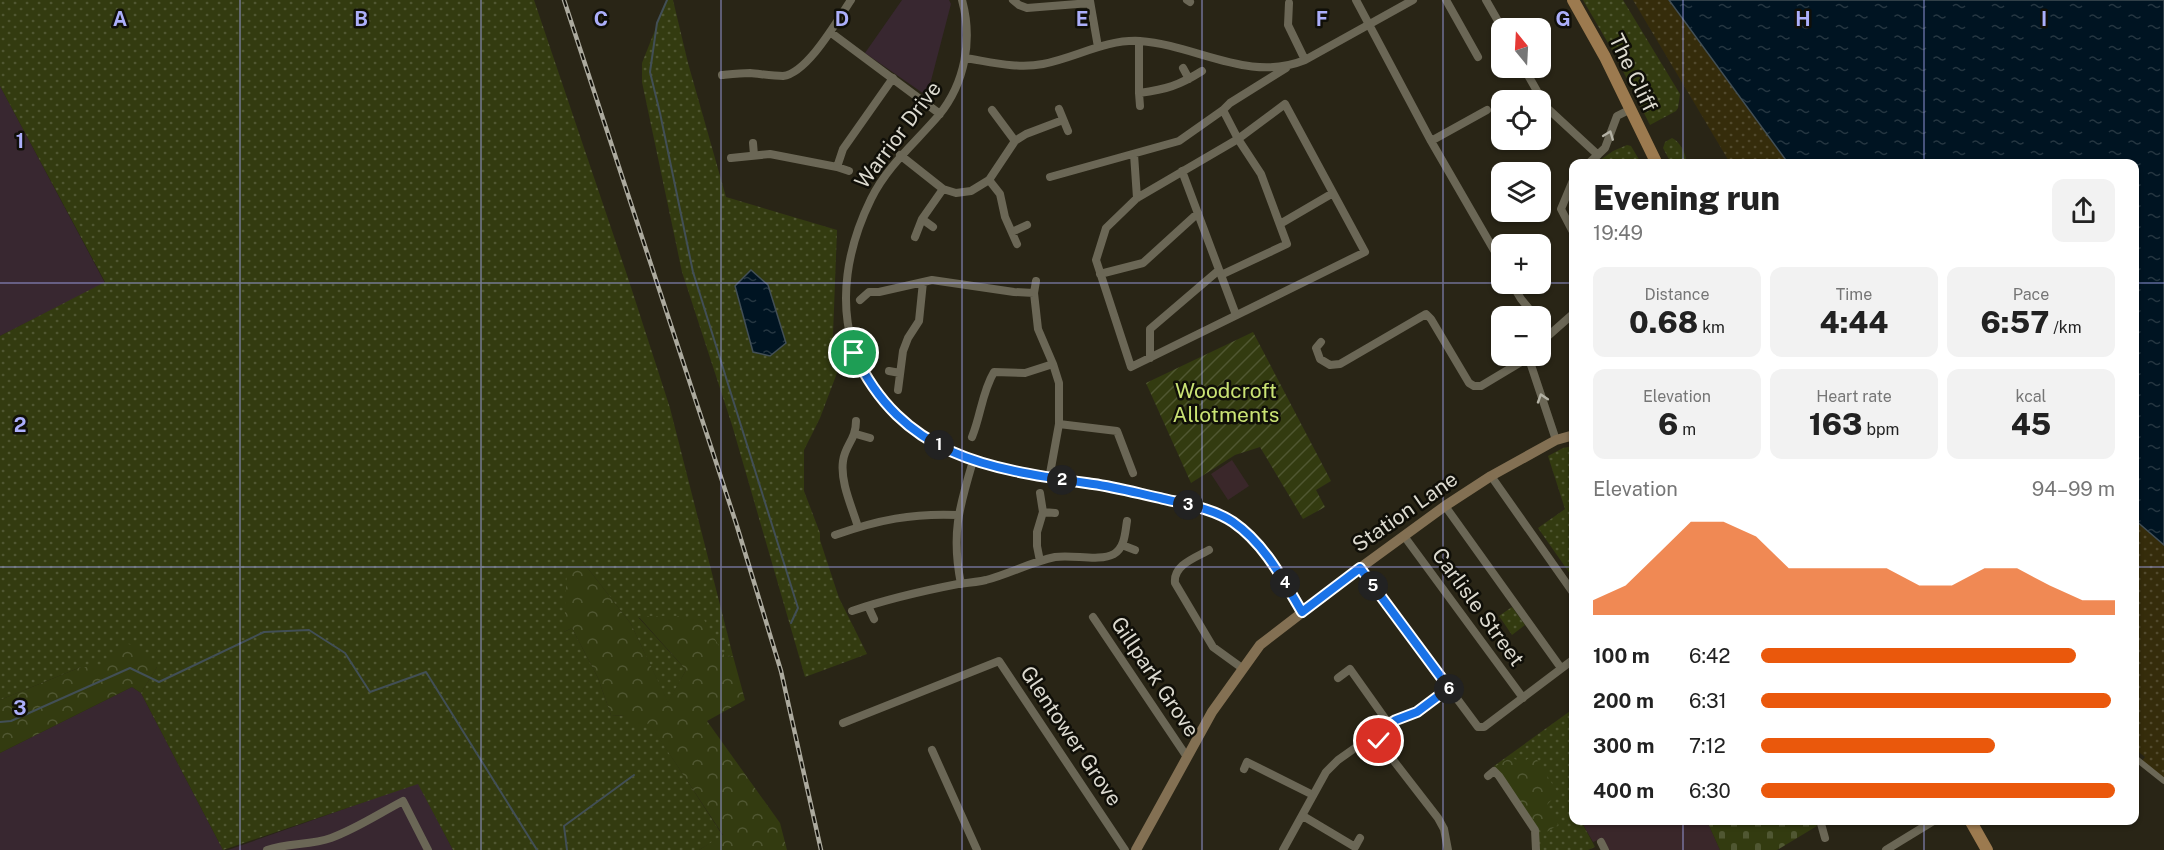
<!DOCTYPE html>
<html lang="en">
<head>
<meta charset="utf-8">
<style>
  body { margin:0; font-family:"Public Sans",sans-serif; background:#f2f2f2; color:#222; height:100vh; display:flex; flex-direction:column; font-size:22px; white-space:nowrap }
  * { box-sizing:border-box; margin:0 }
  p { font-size:20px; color:#767676 }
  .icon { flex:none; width:33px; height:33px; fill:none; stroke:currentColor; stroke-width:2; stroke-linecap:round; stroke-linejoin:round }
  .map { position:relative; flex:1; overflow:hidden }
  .details { position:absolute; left:1569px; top:159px; width:570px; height:666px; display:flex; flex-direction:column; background:#fff; border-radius:12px; box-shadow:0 2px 4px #0004 }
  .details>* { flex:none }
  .needle { width:39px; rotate:342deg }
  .controls { position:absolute; left:1491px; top:18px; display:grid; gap:12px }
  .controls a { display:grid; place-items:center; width:60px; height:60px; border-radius:12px; background:#fff; box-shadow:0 2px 4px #0004; font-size:30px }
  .pin { position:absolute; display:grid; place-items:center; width:51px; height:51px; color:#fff; margin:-26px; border:3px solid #fff; border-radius:50%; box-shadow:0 2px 6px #0007 }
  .km { position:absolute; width:30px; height:30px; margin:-15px; border-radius:50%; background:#222; color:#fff; font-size:16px; line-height:30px; text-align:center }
  .round { display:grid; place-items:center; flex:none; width:63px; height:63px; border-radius:12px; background:#f2f2f2 }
  .head { display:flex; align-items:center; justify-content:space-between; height:102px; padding:0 24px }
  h1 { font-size:33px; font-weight:800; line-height:45px }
  .stats { display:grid; grid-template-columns:repeat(3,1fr); gap:9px; height:102px; padding:6px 24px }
  .stats div { display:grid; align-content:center; border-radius:12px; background:#f2f2f2; text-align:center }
  .stats b { font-size:30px; font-weight:800 }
  .stats small { font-size:16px; font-weight:400 }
  .stats p { font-size:16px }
  .chart { height:168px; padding:12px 24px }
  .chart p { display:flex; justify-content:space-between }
  .chart svg { width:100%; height:108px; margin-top:6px; fill:#ea580c; opacity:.7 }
  ul { padding:0 24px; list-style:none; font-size:20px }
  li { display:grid; grid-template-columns:96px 72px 1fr; align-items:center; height:45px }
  li i { height:15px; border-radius:8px; background:#ea580c }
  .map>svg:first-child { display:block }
  .commercial { fill:#382730 }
  .education { fill:#3a272a }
  .grass { fill:url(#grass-dots) }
  .forest { fill:url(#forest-crowns) }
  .sand { fill:url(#sand-dots) }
  .cemetery { fill:url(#cemetery-stones) }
  .garden { fill:url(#garden-furrows) }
  .water { fill:url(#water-ripples); stroke:#424f56; stroke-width:1.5 }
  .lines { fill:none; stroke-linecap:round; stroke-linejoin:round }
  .stream { stroke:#424f56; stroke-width:2 }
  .pedestrian { stroke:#6b6756; stroke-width:6 }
  .minor { stroke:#6b6756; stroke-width:8 }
  .secondary { stroke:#837053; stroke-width:10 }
  .primary { stroke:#9c7a4f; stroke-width:12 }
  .rail-casing { stroke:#acaa9e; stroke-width:4.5 }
  .rail { stroke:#100f08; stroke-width:2; stroke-dasharray:7; stroke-linecap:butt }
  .oneway { stroke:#b4b2a5 }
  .route-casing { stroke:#fff; stroke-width:12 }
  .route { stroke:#1a73e8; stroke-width:8 }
  .grid { fill:none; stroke:#acaffb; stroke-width:1.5; stroke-opacity:0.55 }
  .labels { text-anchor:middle; stroke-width:5; stroke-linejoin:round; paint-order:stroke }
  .street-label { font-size:21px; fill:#dcdad0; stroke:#100f08 }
  .park-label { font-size:21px; fill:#cae374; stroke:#100f08 }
  .grid-label { font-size:20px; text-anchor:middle; font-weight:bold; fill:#acaffb; stroke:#100f08; stroke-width:5; stroke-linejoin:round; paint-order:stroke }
</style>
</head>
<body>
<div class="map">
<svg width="2164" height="850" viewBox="0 0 2164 850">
  <defs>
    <pattern id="grass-dots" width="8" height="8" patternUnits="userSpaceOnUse" patternTransform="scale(1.5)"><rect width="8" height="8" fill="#333b10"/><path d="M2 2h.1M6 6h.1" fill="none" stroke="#505732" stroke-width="1.8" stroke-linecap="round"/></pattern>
    <pattern id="forest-crowns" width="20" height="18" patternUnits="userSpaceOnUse" patternTransform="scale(1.5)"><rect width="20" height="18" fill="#333b10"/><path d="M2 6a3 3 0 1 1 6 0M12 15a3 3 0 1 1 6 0" fill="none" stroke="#505732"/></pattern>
    <pattern id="sand-dots" width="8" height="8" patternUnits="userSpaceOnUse" patternTransform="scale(1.5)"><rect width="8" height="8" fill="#352c0b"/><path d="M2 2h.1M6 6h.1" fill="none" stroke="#524a2e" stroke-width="1.8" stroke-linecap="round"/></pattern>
    <pattern id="cemetery-stones" width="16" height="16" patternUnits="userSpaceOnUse" patternTransform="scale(1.5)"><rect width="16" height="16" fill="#333b10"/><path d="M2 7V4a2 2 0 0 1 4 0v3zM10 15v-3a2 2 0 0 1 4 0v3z" fill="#505732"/></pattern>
    <pattern id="garden-furrows" width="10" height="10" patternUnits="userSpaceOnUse" patternTransform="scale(1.5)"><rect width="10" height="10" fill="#333b10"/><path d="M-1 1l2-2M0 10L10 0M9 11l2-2" fill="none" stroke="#505732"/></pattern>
    <pattern id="water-ripples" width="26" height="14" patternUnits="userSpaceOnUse" patternTransform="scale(1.5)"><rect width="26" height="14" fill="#001422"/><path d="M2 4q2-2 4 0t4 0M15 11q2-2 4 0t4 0" fill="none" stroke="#253641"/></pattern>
  </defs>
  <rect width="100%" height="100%" fill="#292516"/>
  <path class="commercial" d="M902,0H949L951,4L927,96L865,53Z
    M0,86L105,283L0,336Z
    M132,687L141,693L223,850H0V753Z
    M418,783L453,850H228Z"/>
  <path class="education" d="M1232,460L1249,486L1228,500L1211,474Z
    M1581,821H1707L1720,850H1608L1603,838L1593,842Z"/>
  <path class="grass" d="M0,0H534L628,278L670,408L733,656L725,657L638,617L686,670L668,703L631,624L583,562L564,632L572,628L598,678L611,715L625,716L649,722L723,836L699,850H453L418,784L223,850L141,693L157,667H81L0,700V336L105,282L0,86Z
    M667,0H673L688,63L726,197L837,230L833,335L837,373L820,418L804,450V491L820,533V540L839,598L867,654L805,677L732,425L682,272L642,82V63Z
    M1583,0H1623L1680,94L1678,108L1676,111L1650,125L1615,55Z
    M1672,138C1679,141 1685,152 1686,159L1683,163H1671L1663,148L1665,142Z
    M1627,145L1631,146L1641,163H1596L1613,151Z
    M1573,446H1574L1573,578L1538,528L1565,509L1548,456L1563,448Z
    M1512,607L1525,625L1512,635L1499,616Z
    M1573,709V798L1569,801L1573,809L1574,820L1581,821L1595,847L1588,850H1532L1533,826L1494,766Z"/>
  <path class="forest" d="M583,562L631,624L668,702L686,670L638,616H702L725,657L733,656L745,700L707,721L780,823L787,850H699L723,835L649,723L638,732L625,716L611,715L598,678L572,628L564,632L567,568Z
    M121,642L139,647L157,667L141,693L132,687L0,753V700L81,667H104Z
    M1534,755L1558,793L1546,806L1558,825L1543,834L1496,766L1512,757L1521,763Z"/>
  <path class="sand" d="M1633,0H2021L2164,132V778L2142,761L2145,757L2135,749L2134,164L1730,163Z"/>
  <path class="cemetery" d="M1707,821H1814L1817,826L1777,850H1720Z"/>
  <path class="garden" d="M1253,332L1331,481L1316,490L1325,507L1303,519L1260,447L1235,455L1191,483L1146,383Z"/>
  <path class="water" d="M1669,0H2164V545L2135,520L2134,164L1788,163Z
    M751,270L768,285L786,343L770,356L753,352L735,286Z"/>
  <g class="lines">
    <path class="stream" d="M667,0L657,23L650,72L660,113L693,272L798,608L791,623
      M0,722L11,721L130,668L159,682L264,632L309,630L345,653L370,692L426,672L537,850
      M567,850L564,826L634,775"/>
    <path class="pedestrian" d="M2134,757L2164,781"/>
    <path class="minor" d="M962,0C973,40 965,83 939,115C915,143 887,166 871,199C821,301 845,402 952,452C977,464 1002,469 1029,475C1050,479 1072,481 1094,484C1117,488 1140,494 1163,499C1196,507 1228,513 1252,538C1273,559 1287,587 1302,612
      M1013,0L1019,5L1027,8L1090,3
      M1187,0L1190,2
      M1356,0L1431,141L1502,264
      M1446,0L1478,57
      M1486,0L1502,28
      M1090,1L1098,47
      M1289,3L1288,25L1305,60
      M830,32L940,114
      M1139,41V93C1167,89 1178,86 1202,71
      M965,58C991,62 1017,69 1043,64C1075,58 1106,39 1140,41C1196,45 1249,83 1305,60L1413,0
      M1183,68L1189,79
      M1524,68L1546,107L1598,155
      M722,75C732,74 741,73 750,73C761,74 773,76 783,76C808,73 838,19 851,0
      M1139,93L1140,106
      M1285,104L1365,252L1131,367L1096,260L1106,228L1137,198L1238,139Z
      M1059,109L1068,131
      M992,110L1015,141
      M1431,141L1487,110
      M753,143L754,155
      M1134,154L1137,198
      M900,155L943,189L956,193L971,191L989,180L1015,141L1026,134L1063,120
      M731,158L770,154L837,167L843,149L893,78
      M1588,164L1605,148L1617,116L1631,109
      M837,167L849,171
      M1182,171L1236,315
      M1050,177L1179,141L1223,110
      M1574,178L1561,209L1574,234
      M989,180L1000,194L1005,217L1017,244
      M922,219L933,227
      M1280,224L1333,193
      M1012,232L1027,225
      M915,237L922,219L943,189
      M1100,274L1143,263L1198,213
      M1221,275L1287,244L1261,174L1238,139L1223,110L1230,103L1286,68
      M1512,284L1521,299L1535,316
      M1034,293L1036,281
      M860,300L869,292H879L932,280L1014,292L1034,293L1038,329L1053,364L1059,383V424L1117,431L1133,473
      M1540,323L1549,334
      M1321,342L1316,348L1320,359L1330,365L1340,364L1426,314L1431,319L1469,383L1474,386H1481L1531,356
      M1540,343L1574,313
      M1531,356V365L1556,440
      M1150,358V329L1219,270
      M889,371L900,373
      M898,390L903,351L908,338L919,321L923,282
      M856,421C856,440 845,445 843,461C840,482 852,507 858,527
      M856,434L870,438
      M972,437C981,415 982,392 994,372L1025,373L1053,364
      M1491,476L1574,594
      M1049,479L1059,424
      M1040,493L1043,512L1037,532V546L1040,561
      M1445,506L1561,668
      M1043,512L1055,513
      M835,535C878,520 912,513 958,515
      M1404,536L1523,698
      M1122,545L1135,550
      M1209,550C1195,558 1173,565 1175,583L1213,647L1242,668
      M1360,568L1478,727H1484L1574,659
      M961,584C951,534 959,508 973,461
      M868,606L874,619
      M852,611C887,599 922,591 958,584C967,583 977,582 986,580C1009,574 1031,562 1055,557C1073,554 1099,562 1114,554C1125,547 1125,533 1127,521
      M1093,617L1187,757
      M1338,678L1350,669L1389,724
      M843,723L999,661L1125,850
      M1373,734L1438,818L1444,829L1448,850
      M932,750L977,850
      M1244,769L1247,762L1313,795
      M1488,776L1494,771L1499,776L1535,830L1536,850
      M1303,816L1355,847L1360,838
      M1820,820L1825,838
      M1601,842L1605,850
      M267,850C288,843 311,845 331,838C356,829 380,813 403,801L428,850
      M1283,850L1326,772L1338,760L1396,719L1417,712L1449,688
      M1886,850L1935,820"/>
    <path class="secondary" d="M1136,850L1212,712L1260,645L1360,568L1445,506L1491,476L1556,440L1574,435"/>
    <path class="primary" d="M1573,0L1605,57L1657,164
      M1970,820L1987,850"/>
    <g class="rail-casing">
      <path id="rail" d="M564,0L736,523L781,671L821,850"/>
    </g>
    <use href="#rail" class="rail"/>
  </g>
  <defs><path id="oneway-chevron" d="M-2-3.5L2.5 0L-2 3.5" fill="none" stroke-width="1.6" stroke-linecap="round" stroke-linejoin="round" transform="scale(1.5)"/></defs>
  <g class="oneway">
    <use href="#oneway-chevron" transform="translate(1609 135) rotate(-69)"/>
    <use href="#oneway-chevron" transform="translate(1542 398) rotate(-108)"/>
  </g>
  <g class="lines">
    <g class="route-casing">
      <path id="route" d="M854,353C903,458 990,469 1093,484C1115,487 1137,493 1160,498C1184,504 1212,508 1233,522C1265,544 1283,580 1302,612L1360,568L1449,688L1417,712L1396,720L1373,734L1379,741"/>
    </g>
    <use href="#route" class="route"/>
  </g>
  <path class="grid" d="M240,0V850M481,0V850M721,0V850M962,0V850M1202,0V850M1443,0V850M1683,0V164M1924,0V164M0,283H1502M1540,283H1574M2134,283H2164M0,567H1574M2134,567H2164M1683,820V850M1924,820V850"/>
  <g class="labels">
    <g class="street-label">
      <text transform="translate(1633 73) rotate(64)" y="7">The Cliff</text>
      <text transform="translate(898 135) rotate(-53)" y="7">Warrior Drive</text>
      <text transform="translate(1405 512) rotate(-35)" y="7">Station Lane</text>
      <text transform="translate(1478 607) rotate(54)" y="7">Carlisle Street</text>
      <text transform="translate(1155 677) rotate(56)" y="7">Gillpark Grove</text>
      <text transform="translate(1071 736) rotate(56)" y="7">Glentower Grove</text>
    </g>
    <g class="park-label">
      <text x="1226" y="398">Woodcroft<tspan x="1226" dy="24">Allotments</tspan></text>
    </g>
  </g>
  <g class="grid-label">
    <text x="120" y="26">A</text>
    <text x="361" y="26">B</text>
    <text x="601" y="26">C</text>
    <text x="842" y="26">D</text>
    <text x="1082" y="26">E</text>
    <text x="1322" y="26">F</text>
    <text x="1563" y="26">G</text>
    <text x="1803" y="26">H</text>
    <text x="2044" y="26">I</text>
    <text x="20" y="148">1</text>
    <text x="20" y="432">2</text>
    <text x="20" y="715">3</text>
  </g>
</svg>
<div class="controls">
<a><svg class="needle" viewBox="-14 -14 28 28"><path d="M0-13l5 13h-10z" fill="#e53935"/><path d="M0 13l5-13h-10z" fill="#767676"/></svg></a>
<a><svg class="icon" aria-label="locate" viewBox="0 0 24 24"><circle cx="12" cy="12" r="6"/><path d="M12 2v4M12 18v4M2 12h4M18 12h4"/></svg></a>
<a><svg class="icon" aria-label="layers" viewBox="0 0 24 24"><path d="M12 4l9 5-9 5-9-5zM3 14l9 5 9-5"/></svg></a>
<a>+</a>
<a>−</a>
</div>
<div class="pin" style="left:854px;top:353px;background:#1e9e55"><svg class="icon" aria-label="arrive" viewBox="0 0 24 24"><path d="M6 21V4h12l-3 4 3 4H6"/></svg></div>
<div class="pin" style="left:1379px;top:741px;background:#d93025"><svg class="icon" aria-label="check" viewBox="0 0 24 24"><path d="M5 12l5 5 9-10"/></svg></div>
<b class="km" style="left:939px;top:445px">1</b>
<b class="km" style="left:1062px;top:480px">2</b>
<b class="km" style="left:1188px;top:505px">3</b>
<b class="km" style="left:1285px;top:583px">4</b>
<b class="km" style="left:1373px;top:586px">5</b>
<b class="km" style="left:1449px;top:689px">6</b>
<section class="details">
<div class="head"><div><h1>Evening run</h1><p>19:49</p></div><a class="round"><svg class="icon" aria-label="share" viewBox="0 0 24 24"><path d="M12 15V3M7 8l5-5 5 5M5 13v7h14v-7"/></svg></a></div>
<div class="stats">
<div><p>Distance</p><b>0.68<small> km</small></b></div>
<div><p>Time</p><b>4:44</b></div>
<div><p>Pace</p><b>6:57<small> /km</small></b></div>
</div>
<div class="stats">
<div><p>Elevation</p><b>6<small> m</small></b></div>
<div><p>Heart rate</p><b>163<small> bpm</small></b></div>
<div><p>kcal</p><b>45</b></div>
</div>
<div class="chart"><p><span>Elevation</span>94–99 m</p>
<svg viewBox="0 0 160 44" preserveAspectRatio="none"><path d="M0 44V38L10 32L20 19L30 6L40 6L50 12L60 25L70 25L80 25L90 25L100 32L110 32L120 25L130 25L140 32L150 38L160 38V44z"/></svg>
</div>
<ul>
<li><b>100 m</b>6:42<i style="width:89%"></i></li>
<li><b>200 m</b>6:31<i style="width:99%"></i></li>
<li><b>300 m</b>7:12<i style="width:66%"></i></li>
<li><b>400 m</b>6:30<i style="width:100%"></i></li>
</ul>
</section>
</div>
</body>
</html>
